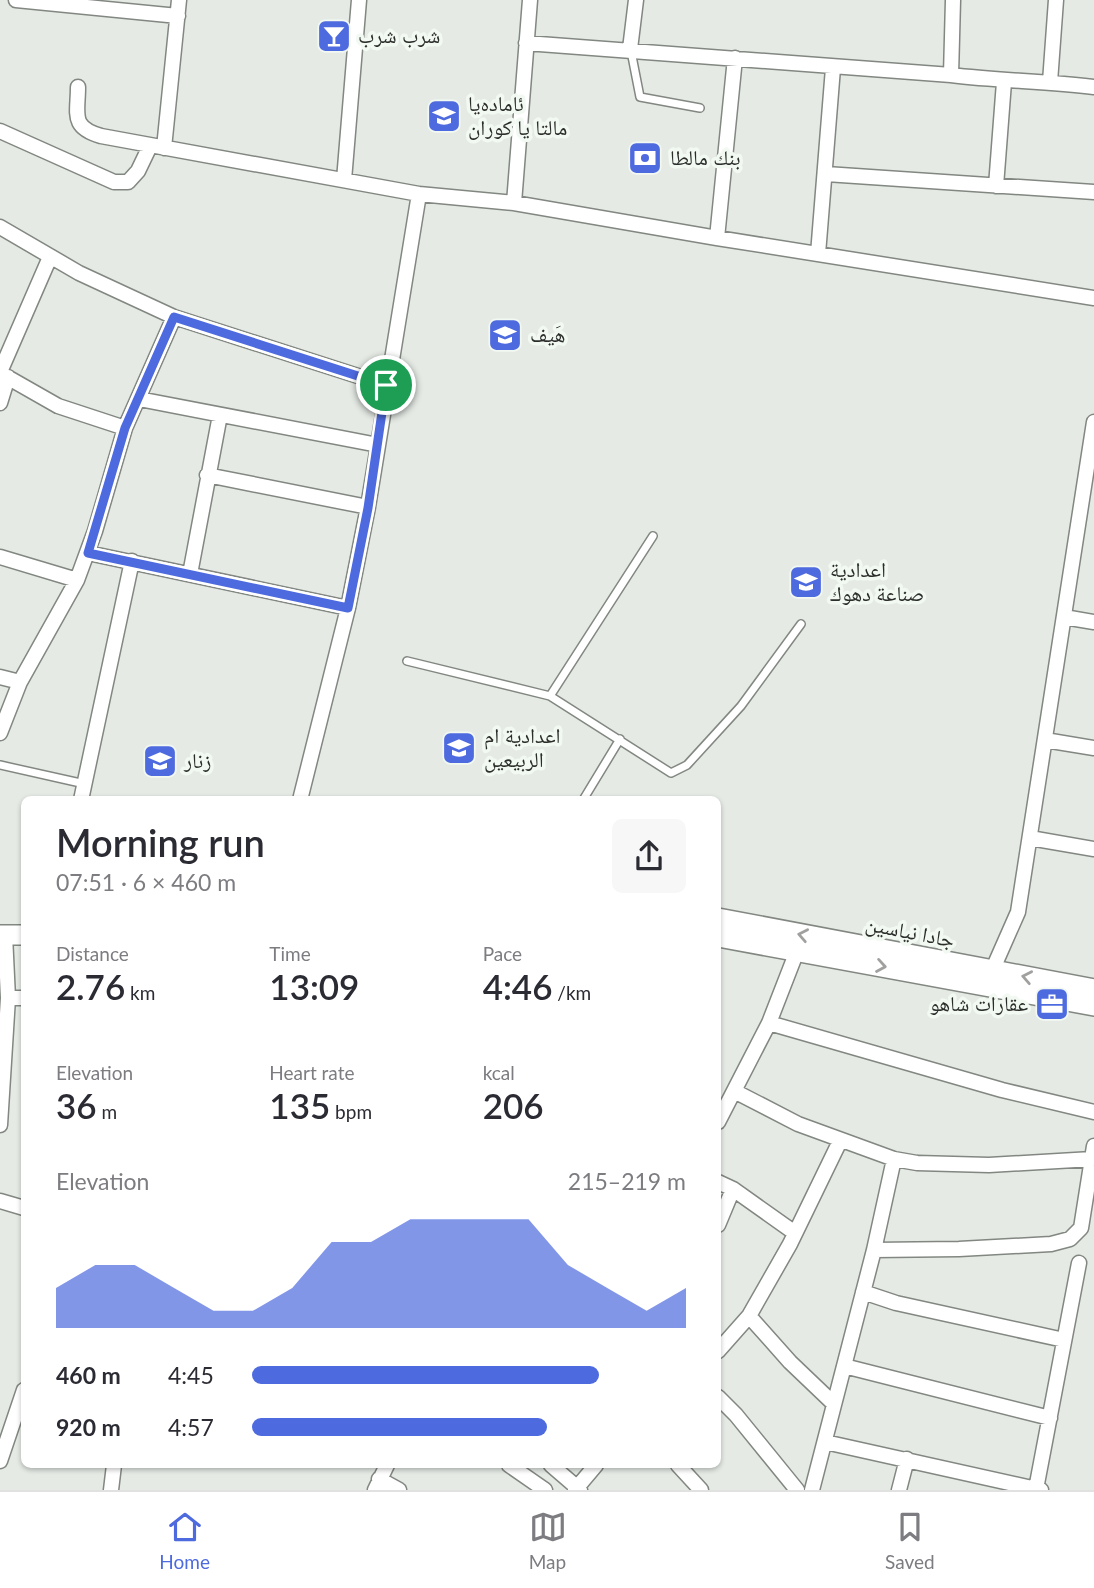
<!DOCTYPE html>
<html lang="en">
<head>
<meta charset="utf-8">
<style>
  body { margin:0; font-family:Lato,"Noto Naskh Arabic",sans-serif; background:#f7f7f7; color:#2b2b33; height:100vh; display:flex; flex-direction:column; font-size:26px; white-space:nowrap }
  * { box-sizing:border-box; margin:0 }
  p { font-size:23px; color:#7c7c81 }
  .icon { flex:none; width:38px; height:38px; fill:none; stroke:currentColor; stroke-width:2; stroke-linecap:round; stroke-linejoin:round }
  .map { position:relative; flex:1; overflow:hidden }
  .drawer { position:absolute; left:21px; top:796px; width:700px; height:672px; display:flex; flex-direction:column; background:#fff; border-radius:10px; box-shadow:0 2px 5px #0004 }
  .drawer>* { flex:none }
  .pin { position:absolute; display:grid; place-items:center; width:60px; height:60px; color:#fff; margin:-30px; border:4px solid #fff; border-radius:50%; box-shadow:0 2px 7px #0007 }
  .round { display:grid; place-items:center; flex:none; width:74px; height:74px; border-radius:10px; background:#f7f7f7 }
  .headline { display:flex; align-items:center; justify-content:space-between; height:119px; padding:0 35px }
  h1 { font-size:38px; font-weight:600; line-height:52px }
  .figures { display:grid; grid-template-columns:repeat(3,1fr); gap:10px; height:119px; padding:7px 35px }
  .figures div { display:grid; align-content:center }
  .figures b { font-size:35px; font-weight:600 }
  .figures small { font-size:19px; font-weight:400 }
  .figures p { font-size:19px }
  .chart { height:196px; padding:14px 35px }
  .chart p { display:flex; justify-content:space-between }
  .chart svg { width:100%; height:126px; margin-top:7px; fill:#4e6adf; opacity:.7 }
  ul { padding:0 35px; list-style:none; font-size:23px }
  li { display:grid; grid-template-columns:112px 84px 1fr; align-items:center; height:52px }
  li i { height:18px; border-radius:9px; background:#4e6adf }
  .menu { display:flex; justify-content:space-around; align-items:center; height:98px; border-top:2px solid #e1e1e2; background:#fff; font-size:19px; color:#7c7c81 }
  .menu a { display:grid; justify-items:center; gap:4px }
  .menu .selected { color:#4e6adf }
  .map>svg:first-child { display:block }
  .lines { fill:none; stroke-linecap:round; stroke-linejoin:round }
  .lane-casing { stroke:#828781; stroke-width:10 }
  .street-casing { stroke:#828781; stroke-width:17 }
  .secondary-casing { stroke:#828781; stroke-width:22 }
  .lane { stroke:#fff; stroke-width:7 }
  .street { stroke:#fff; stroke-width:14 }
  .secondary { stroke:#fff; stroke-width:19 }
  .oneway { stroke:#a0a09f }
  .route-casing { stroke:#fff; stroke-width:14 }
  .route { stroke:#4e6adf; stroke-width:9 }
  .labels { text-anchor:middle; stroke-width:7; stroke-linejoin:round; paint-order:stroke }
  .poi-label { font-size:21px; fill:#2b2d2a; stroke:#f2f8f2; text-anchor:start }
  .street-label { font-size:21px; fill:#2b2d2a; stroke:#f2f8f2 }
</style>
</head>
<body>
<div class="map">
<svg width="1094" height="1490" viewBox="0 0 1094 1490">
  <rect width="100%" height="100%" fill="#e5eae5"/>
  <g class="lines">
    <g class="lane-casing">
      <path id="lane" d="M631,51L640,97L700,108
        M407,661L550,696L671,773L687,765L741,706L801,624
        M550,696L653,536
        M0,765L85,784
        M583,800L620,739"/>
    </g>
    <g class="street-casing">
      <path id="street" d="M16,0L178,16
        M526,43L951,75C999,81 1046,81 1094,87
        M630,49L636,0
        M951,75L953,0
        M1050,82L1056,0
        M78,87C78,114 70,127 101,136L419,194L514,203L717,238L1094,298
        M0,131L114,182H128L138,171L150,146
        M164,148L179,0
        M826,174L1094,192
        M344,180L359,0
        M996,186L1004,82
        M514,203L530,0
        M0,227L79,273L174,317L386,385
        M717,238L735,58
        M818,254L833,68
        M0,372L50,257
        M0,373L58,406L125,428
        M139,399L378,445
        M0,403L8,377
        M207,475L368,507
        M88,553L348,608
        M0,557L77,580
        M190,574L220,415
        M1064,617L1094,622
        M0,677L20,682
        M0,733L20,682L77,580L95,531L125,428L174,317
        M1045,740L1094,748
        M81,800L132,561
        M300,800L348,608L368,507L419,194
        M1030,838L1094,849
        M992,971L1018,912L1094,422
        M8,998H24
        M769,1023L1002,1090L1094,1112
        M734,1091L798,1124L894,1159L917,1163L989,1165L1092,1159
        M718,1122L769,1023L797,951
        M0,1125L8,998L5,935
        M718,1182L733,1189L795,1233
        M0,1201L24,1208
        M718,1225L733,1189
        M874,1250L959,1249L1051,1244L1070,1239L1081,1228L1094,1146
        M863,1292L896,1303L1064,1340
        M749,1316L790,1362L834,1404
        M718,1351L749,1316L790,1244L840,1141
        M844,1366L1050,1418
        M718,1397L736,1415L797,1490
        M825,1442L1041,1490
        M0,1461L24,1390
        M509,1465L545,1490
        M551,1465L580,1490
        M678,1465L701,1490
        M379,1479L399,1490
        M1036,1489L1079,1263
        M111,1490L114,1465
        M375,1490L387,1465
        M575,1490L596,1465
        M812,1490L874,1250L894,1159
        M899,1490L907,1459"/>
    </g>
    <g class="secondary-casing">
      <path id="secondary" d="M718,918L1094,989
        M0,935H24
        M718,937L1094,1006"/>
    </g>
    <use href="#lane" class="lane"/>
    <use href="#street" class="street"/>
    <use href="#secondary" class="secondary"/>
  </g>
  <defs><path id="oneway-chevron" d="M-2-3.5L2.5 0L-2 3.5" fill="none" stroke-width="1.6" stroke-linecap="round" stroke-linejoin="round" transform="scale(1.75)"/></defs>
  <g class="oneway">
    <use href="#oneway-chevron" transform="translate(803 935) rotate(-169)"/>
    <use href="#oneway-chevron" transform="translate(881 966) rotate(10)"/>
    <use href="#oneway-chevron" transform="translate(1027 977) rotate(-169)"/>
  </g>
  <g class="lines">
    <g class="route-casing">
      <path id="route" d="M174,317L386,385L368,508L348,608L88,553L125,428Z"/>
    </g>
    <use href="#route" class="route"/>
  </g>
  <defs>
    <g id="bar-square" transform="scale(1.75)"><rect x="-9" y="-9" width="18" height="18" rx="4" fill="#4e6adf" stroke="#f2f8f2"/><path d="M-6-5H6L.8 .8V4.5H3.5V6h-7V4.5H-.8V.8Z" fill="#fff"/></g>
    <g id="school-square" transform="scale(1.75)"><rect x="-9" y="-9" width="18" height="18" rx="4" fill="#4e6adf" stroke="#f2f8f2"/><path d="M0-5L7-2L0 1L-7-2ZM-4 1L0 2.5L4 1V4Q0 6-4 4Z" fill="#fff"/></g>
    <g id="bank-square" transform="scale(1.75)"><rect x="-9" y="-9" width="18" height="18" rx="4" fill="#4e6adf" stroke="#f2f8f2"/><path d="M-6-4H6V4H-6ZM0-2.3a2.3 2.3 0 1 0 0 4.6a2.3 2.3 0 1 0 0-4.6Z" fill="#fff"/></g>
    <g id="office-square" transform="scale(1.75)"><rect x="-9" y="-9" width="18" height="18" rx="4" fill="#4e6adf" stroke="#f2f8f2"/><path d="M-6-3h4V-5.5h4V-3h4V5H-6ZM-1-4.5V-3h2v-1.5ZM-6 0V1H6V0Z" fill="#fff"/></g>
  </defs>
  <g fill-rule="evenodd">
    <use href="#bar-square" x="334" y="36"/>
    <use href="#school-square" x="444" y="116"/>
    <use href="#bank-square" x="645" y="158"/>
    <use href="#school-square" x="505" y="335"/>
    <use href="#school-square" x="806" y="582"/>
    <use href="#school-square" x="459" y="748"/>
    <use href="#school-square" x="160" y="761"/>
    <use href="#office-square" x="1052" y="1004"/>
  </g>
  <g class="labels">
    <g class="poi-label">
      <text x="358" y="43">شرب شرب</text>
      <text x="468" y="111">ئامادەيا<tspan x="468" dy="24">مالتا يا كوران</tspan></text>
      <text x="670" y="165">بنك مالطا</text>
      <text x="530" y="342">هَيف</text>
      <text x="830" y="577">اعدادية<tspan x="830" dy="24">صناعة دهوك</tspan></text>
      <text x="484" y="743">اعدادية ام<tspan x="484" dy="24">الربيعين</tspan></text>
      <text x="184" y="768">زنار</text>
      <text x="1028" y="1011" text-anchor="end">عقارات شاهو</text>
    </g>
    <g class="street-label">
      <text transform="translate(910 932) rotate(11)" y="7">جادا نیاسین</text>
    </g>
  </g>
</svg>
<div class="pin" style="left:386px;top:385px;background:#1e9e55"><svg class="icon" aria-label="arrive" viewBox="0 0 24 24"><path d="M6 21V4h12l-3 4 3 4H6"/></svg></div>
<section class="drawer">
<div class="headline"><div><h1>Morning run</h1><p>07:51 · 6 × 460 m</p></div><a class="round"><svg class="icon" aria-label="share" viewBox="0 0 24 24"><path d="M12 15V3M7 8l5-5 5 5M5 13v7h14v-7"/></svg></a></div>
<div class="figures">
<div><p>Distance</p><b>2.76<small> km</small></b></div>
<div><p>Time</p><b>13:09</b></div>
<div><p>Pace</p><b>4:46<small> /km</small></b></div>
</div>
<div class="figures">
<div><p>Elevation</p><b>36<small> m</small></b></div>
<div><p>Heart rate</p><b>135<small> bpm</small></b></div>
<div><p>kcal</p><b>206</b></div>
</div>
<div class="chart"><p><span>Elevation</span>215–219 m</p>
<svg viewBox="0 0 160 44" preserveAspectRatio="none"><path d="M0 44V30L10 22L20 22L30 30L40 38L50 38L60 30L70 14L80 14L90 6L100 6L110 6L120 6L130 22L140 30L150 38L160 30V44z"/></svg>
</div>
<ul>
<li><b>460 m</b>4:45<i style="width:80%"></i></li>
<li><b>920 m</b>4:57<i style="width:68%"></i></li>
</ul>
</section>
</div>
<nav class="menu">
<a class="selected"><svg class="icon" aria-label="home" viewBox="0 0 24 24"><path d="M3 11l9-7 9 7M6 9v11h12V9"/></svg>Home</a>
<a><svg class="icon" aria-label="map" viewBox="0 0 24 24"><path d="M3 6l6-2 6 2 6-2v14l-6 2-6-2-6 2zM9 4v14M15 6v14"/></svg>Map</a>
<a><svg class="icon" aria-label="saved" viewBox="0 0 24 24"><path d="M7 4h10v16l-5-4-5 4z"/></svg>Saved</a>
</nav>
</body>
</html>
